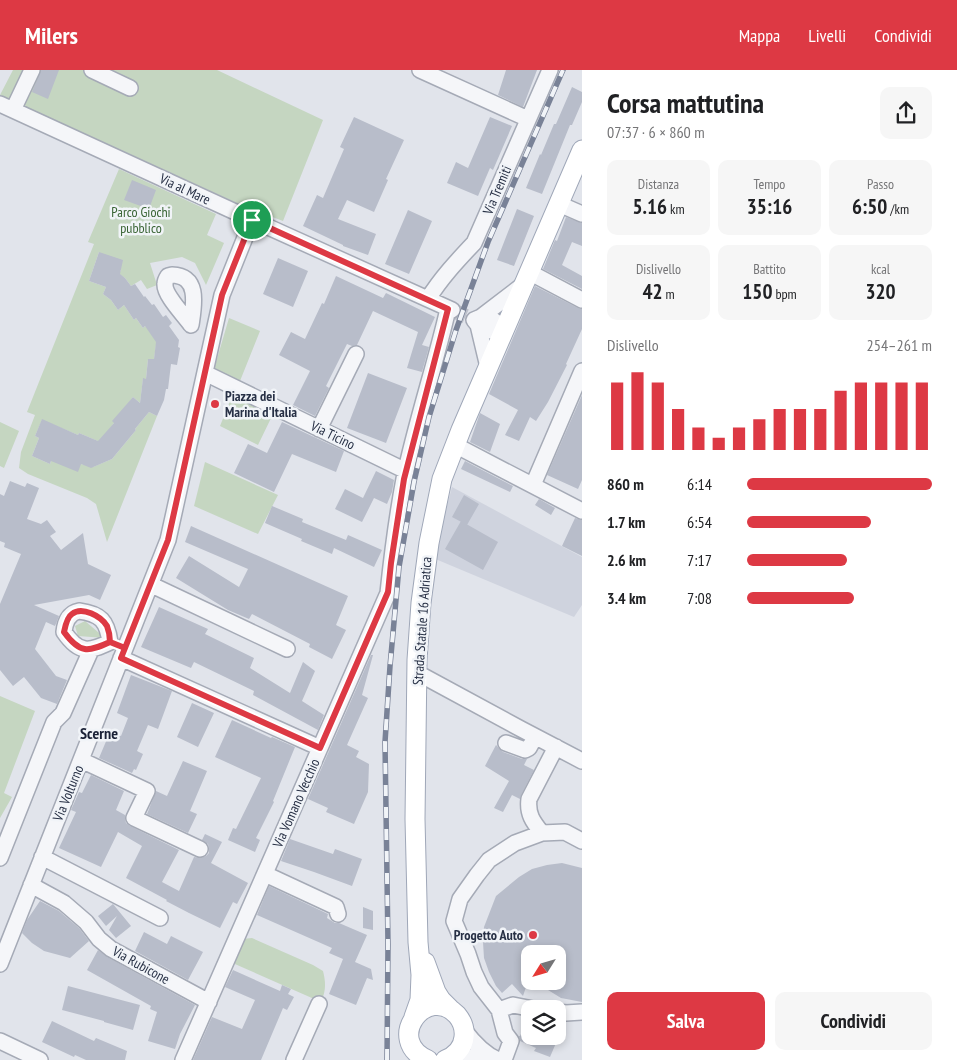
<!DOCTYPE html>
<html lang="it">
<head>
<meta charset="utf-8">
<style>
  body { margin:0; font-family:"PT Sans Narrow",sans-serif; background:#f6f6f6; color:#202124; height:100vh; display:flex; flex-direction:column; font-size:19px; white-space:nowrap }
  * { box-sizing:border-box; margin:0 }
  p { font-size:16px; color:#757577 }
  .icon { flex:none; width:28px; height:28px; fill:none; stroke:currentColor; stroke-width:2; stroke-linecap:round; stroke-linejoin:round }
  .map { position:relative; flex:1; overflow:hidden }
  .drawer { display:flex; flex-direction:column; background:#fff; width:375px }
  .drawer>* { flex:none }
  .needle { width:32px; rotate:233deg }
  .buttons { position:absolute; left:521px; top:875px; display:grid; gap:10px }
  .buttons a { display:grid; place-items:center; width:45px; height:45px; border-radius:10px; background:#fff; box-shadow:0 2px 8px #0003; font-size:25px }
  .pin { position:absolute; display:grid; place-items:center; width:42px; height:42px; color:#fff; margin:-21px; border:2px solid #fff; border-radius:50%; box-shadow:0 1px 5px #0007 }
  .round { display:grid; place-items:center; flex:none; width:52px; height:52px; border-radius:10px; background:#f6f6f6 }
  .summary { display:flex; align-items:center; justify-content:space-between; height:85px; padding:0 25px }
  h1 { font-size:28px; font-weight:600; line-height:38px }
  .metrics { display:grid; grid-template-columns:repeat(3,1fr); gap:8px; height:85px; padding:5px 25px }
  .metrics div { display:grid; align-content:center; border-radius:10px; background:#f6f6f6; text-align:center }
  .metrics b { font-size:21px; font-weight:600 }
  .metrics small { font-size:14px; font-weight:400 }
  .metrics p { font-size:14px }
  .chart { height:140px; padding:10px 25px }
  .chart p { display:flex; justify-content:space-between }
  .chart svg { width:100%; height:90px; margin-top:5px; stroke:#dd3944; stroke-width:6 }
  .button { display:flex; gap:10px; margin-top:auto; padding:10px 25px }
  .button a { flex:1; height:58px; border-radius:10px; background:#dd3944; color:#fff; font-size:20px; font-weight:600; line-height:58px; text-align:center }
  .button a+a { background:#f6f6f6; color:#202124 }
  ul { padding:0 25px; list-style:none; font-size:16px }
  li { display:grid; grid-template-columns:80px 60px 1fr; align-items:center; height:38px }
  li i { height:12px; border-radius:6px; background:#dd3944 }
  header { display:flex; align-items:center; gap:30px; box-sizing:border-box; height:70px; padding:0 25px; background:#dd3944; color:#fff }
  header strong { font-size:24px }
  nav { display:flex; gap:28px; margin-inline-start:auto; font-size:18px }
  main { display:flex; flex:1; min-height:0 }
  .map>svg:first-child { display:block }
  .built { fill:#cfd3de }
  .green { fill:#c5d6c1 }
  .building { fill:#b8bdca }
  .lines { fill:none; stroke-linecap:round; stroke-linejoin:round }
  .minor-tunnel { stroke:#bcc0ca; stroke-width:15; stroke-dasharray:15 8; stroke-linecap:butt }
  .minor-casing { stroke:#a5aab6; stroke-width:18 }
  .major-casing { stroke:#9fa7b8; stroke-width:21 }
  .minor { stroke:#f5f6f9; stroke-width:15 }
  .major { stroke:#fff; stroke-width:19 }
  .rail-casing { stroke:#798297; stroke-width:5.5 }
  .rail { stroke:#f1f4f8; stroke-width:4; stroke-dasharray:11; stroke-linecap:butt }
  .route-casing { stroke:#fff; stroke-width:10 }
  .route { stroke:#dd3944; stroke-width:6 }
  .poi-dot { fill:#dd3944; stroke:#f1f4f8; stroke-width:2 }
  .labels { text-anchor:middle; stroke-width:5; stroke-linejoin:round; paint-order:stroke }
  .street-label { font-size:14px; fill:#273045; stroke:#f1f4f8 }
  .park-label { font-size:14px; fill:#386333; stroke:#f1f4f8 }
  .poi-label { font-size:14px; font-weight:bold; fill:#273045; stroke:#f1f4f8; text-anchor:start }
  .quarter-label { font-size:16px; font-weight:bold; fill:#1a2136; stroke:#f1f4f8 }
</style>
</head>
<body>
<header>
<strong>Milers</strong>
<nav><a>Mappa</a><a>Livelli</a><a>Condividi</a></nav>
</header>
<main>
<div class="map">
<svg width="582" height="990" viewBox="0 0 582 990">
  <rect width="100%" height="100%" fill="#e1e4eb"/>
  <path class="built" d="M452,417L582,487V535L574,547L433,488Z"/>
  <path class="green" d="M13,0H217L323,50L283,151L241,135L0,25Z
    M119,99L216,144L207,165L224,173L206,215L195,193L182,187L150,193L157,215L147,219L141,210L131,216L125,208L119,204L121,200L99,182L89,211L106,217L103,224L111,230L118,240L124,235L134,250L136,248L143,258L145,256L174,277L156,275L154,289H148L146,309H143L140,333L133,327L100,372L79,363L78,365L42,350L35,366L39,368L32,386L50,394L55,381L81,394L93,397L112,389L136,360L135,359L149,342L157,346L107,472L96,434L87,428L28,404L19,398L21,382L35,345L27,342L94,174L88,172Z
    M229,248L260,261L240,311L214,299Z
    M234,321L274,342L258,375L220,356Z
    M0,352L19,361L4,398L0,396Z
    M205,392L278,425L258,464L194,436Z
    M85,551L105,568L78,566L75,556Z
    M0,626L35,641L4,723L12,727L0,748Z
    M252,868L313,895L323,901C326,913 326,921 321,932L228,891L242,869Z"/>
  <path class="building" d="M41,0H59L48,29L32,22Z
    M506,0H537L523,37L498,25Z
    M572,17L582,22V32L572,55H570L542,124L526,118L540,84L541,85L554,54H556Z
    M354,47L404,70L386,109L388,110L374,142L347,130L338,149L376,164L368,185L343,176V175L303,156L317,125L323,128L344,79L340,77Z
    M490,47L512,56L493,100L490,98L478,126L447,113L456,92L468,98Z
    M132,110L156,120L149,139L124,130Z
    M517,139L534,146L514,196L497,190Z
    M408,140L432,151L409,204L385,194Z
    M566,147L582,153V176L572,172L562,195L582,206V219L543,199L555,170L557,171Z
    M99,182L123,190L120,204L125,208L131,216L135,214L144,227L145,226L152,235L154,234L163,247L166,245L172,253L169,256L179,270L178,277L180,278L177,295L171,294L168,319H166L164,330L157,346L149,342L135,359L136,360L112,389L91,398L81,394L78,402L51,391L50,394L32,386L39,368L35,366L42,349L78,365L79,363L98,371L114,353L112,351L133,327L140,333L143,308L146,309L148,289H154L156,272L145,256L143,258L136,248L134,250L124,235L118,240L111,230L103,224L106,217L89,211Z
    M278,188L308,201L293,237L263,224Z
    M336,206L383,228L386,223L435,247L422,275L429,277L422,302L407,298L418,262L373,241L357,275L352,276L347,274L326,316L329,318L315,346L293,335L310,301L279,285L291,262L305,269L322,233L324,234Z
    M535,216L578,238L582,239V259L566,294L567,295L548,332L536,351L530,347L519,371L505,365L518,340L489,324Z
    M368,303L407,318L386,373L347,358Z
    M582,325V410L578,419L547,405Z
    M480,343L500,354L490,382L470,372Z
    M282,352L344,381L336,402L292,384L274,422L234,403L248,374L267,383Z
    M465,391L513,416L510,422L461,399Z
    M376,401L394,410L392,422L387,434L374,428L362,452L335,439L345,419L363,428Z
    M10,411L25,417L27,413L39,418L27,449L41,454L47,450L56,462L50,466L61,480L83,463L88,494L111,505L100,530L89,525L34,535L59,546L55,556L46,552L35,579L56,606L67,610L57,634L41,628L24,607L13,616L0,600V534L21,484L4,477L5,473L0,471V424L4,426Z
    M464,425L479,434L467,455L452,447Z
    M539,429L555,438L551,445L535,435Z
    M272,436L303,449L302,452L346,470L348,465L382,480L374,497L334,478L332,484L301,471L302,469L265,453Z
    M575,448L582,450V486L562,476Z
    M461,451L498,472L483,500L445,479Z
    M191,456L348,526L336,555L346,560L332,589L309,577L310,574L252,544L249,549L228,540L176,508L189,486L239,517L248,499L185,472Z
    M159,537L208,559L205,564L254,588L250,598L290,623L303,592L315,601L302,631L324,645L318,660L253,625L254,621L194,592L191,598L141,577Z
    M371,585H373L362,625L368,628L347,675L359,681L356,687L369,694L368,722L354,754L326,742L328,738L308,729Z
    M131,605L172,621L158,659L148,655L137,681L143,684L136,700L134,699L132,703L99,688L110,662L121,666L128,648L117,643Z
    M192,633L214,643L198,677L177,667Z
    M232,650L271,668L272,667L295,677L273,731L274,732L256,768L260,770L255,782L228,770L233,758L236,759L261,708L215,687Z
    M496,675L503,682L522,689H527L524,695L534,700L521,725L520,729L512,725L503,742L494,738L509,711L485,696Z
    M183,691L207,701L190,741L197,744L188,763L147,744L156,721L167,726Z
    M91,705L124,721L116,740L125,745V749L126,753L130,756L179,780L162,812L179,821L194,787L201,788L206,786L209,783V779L208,774L202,770L205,764L222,772L211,793L248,813L237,834L233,832L220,858L189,843L166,831L167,830L126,808L142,776L118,762L101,797L59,778L76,742L71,740L79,722L82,723Z
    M290,769L333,784L335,779L362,789L352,816L314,802L281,791Z
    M562,793L582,798V932L561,928L548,920L538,911H558V884H530V905L523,926L512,914L502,923L496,916L489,902L484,888L483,872L484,857L496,826L519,807L532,799L547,795Z
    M269,816L328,844L327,848L335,853H339L367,865L355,892L371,899L373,910L367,908L356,935L329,924L343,889L329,883L332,878L257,845Z
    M40,831L59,841L79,858L89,871L70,888L44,881L32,873L22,863L27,850Z
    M113,834L131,856L116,868L109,860L117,846L106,856L98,846Z
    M363,837L373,841V860L363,858Z
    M144,862L167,874L171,866L203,882L188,910L135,881Z
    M98,880L107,887L195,935L180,964L175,979L148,971L157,942L150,939L151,936L87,900Z
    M233,900L280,921L282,915L291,919L288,924L294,927L287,940L283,938L261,990H193L212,947L242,959L255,930L225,917Z
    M68,916L140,935L133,960L104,952V951L62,940Z
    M528,948H530V966H559L550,987L534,981L536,978L520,971L519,966H520Z
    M52,951L94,971L96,968L127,981L125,990H86L75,985L74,987L42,972Z"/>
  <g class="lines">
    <path class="minor-tunnel" d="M452,240L474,250"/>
    <g class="minor-casing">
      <path id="minor" d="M92,0L130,18
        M420,0L528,49
        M0,34L244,146L452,240
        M13,40L32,0
        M559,134L582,144
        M529,202L582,230
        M172,205C200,206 194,235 191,255C185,246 164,225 165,214C165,211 166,209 168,206Z
        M428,229C441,208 457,191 474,173L550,0
        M478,255C488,262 492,262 504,260C497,251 492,248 481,247
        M488,297L478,255L474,250L481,247L524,214
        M205,303L406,401
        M319,359L356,284
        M455,375L582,441
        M533,415L582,301
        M156,517L287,579
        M79,541C101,544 107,551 110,572C89,582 79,584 64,562C65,552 69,543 79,541Z
        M121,588L320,678
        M417,606L425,607L521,659L582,691
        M506,673L525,680L529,678L535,667
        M81,690L147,721L134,748L200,779
        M542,763C533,752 527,744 529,729L556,677
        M42,787L160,848
        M0,788L54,652L63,643L91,580
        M265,804L336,837L338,844
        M31,815L64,833L86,852L99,869L111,879L209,932
        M0,894L168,470L222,225L252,150
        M499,940L513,935L533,939
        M558,942L566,943L582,942
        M464,960C473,972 484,984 498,990
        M0,971L40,990
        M453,986L493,988
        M183,990L388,523C392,485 397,446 404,409C416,352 435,296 448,239
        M294,990L319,934
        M504,990L511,971L505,963L499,940L481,917L474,902L468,884L454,851L460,829L477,805L489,790L515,773L542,763L565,762L582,771"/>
    </g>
    <g class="major-casing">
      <path id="major" d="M425,892L436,922L441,930L450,939
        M414,947L420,930L421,905L418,872L415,749L417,590L421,533L429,473L442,409L461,360L582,80
        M428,990C383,970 427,913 457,945C462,951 465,959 464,967C463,978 455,986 445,990"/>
    </g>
    <use href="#minor" class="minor"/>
    <use href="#major" class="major"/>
    <g class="rail-casing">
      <path id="rail" d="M387,990L388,874L385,672L390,596L399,497L414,412L429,347L456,260L488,172L563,0"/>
    </g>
    <use href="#rail" class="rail"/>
  </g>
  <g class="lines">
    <g class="route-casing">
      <path id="route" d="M252,150L222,225L168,470L125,578L110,572C88,582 80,584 64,562C65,557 67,547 72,544C82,536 101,546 107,556C109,561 110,567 110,572L125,578L121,588L320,678L388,522L391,493L404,409L448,239L252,150"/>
    </g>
    <use href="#route" class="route"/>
  </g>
  <g class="poi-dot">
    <circle cx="215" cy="334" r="5"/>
    <circle cx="533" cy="865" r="5"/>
  </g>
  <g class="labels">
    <g class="street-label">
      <text transform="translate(185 119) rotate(25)" y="5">Via al Mare</text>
      <text transform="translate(497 120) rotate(-67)" y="5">Via Tremiti</text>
      <text transform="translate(333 365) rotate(26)" y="5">Via Ticino</text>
      <text transform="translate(422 551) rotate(-86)" y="5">Strada Statale 16 Adriatica</text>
      <text transform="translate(68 723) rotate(-68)" y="5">Via Volturno</text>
      <text transform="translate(296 733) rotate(-66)" y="5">Via Vomano Vecchio</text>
      <text transform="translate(141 895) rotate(29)" y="5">Via Rubicone</text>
    </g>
    <g class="park-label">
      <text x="141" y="147">Parco Giochi<tspan x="141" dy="16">pubblico</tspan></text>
    </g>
    <g class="poi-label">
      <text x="225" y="331">Piazza dei<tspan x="225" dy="16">Marina d'Italia</tspan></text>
      <text x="523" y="870" text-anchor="end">Progetto Auto</text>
    </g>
    <g class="quarter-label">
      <text x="99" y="669">Scerne</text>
    </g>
  </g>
</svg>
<div class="buttons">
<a><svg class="needle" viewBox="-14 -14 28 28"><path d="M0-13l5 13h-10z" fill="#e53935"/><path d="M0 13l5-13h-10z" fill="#757577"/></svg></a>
<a><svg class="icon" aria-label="layers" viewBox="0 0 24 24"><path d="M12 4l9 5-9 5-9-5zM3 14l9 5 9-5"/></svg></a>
</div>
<div class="pin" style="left:252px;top:150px;background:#1e9e55"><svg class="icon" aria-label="arrive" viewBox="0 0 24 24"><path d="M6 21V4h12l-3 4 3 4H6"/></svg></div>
</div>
<section class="drawer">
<div class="summary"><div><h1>Corsa mattutina</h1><p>07:37 · 6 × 860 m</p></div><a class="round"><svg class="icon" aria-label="share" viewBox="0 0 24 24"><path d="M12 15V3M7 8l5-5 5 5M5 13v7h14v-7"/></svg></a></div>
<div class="metrics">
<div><p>Distanza</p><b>5.16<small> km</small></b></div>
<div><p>Tempo</p><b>35:16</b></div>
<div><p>Passo</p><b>6:50<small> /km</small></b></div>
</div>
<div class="metrics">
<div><p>Dislivello</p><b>42<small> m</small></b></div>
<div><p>Battito</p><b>150<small> bpm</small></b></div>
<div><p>kcal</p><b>320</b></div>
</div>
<div class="chart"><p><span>Dislivello</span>254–261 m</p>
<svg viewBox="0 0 160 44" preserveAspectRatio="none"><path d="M5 44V11M15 44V6M25 44V11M35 44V24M45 44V33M55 44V38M65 44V33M75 44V29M85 44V24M95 44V24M105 44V24M115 44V15M125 44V11M135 44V11M145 44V11M155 44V11"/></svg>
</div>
<ul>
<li><b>860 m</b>6:14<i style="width:100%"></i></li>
<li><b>1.7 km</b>6:54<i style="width:67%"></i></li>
<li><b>2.6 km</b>7:17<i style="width:54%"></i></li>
<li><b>3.4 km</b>7:08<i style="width:58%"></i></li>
</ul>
<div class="button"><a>Salva</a><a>Condividi</a></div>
</section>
</main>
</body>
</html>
